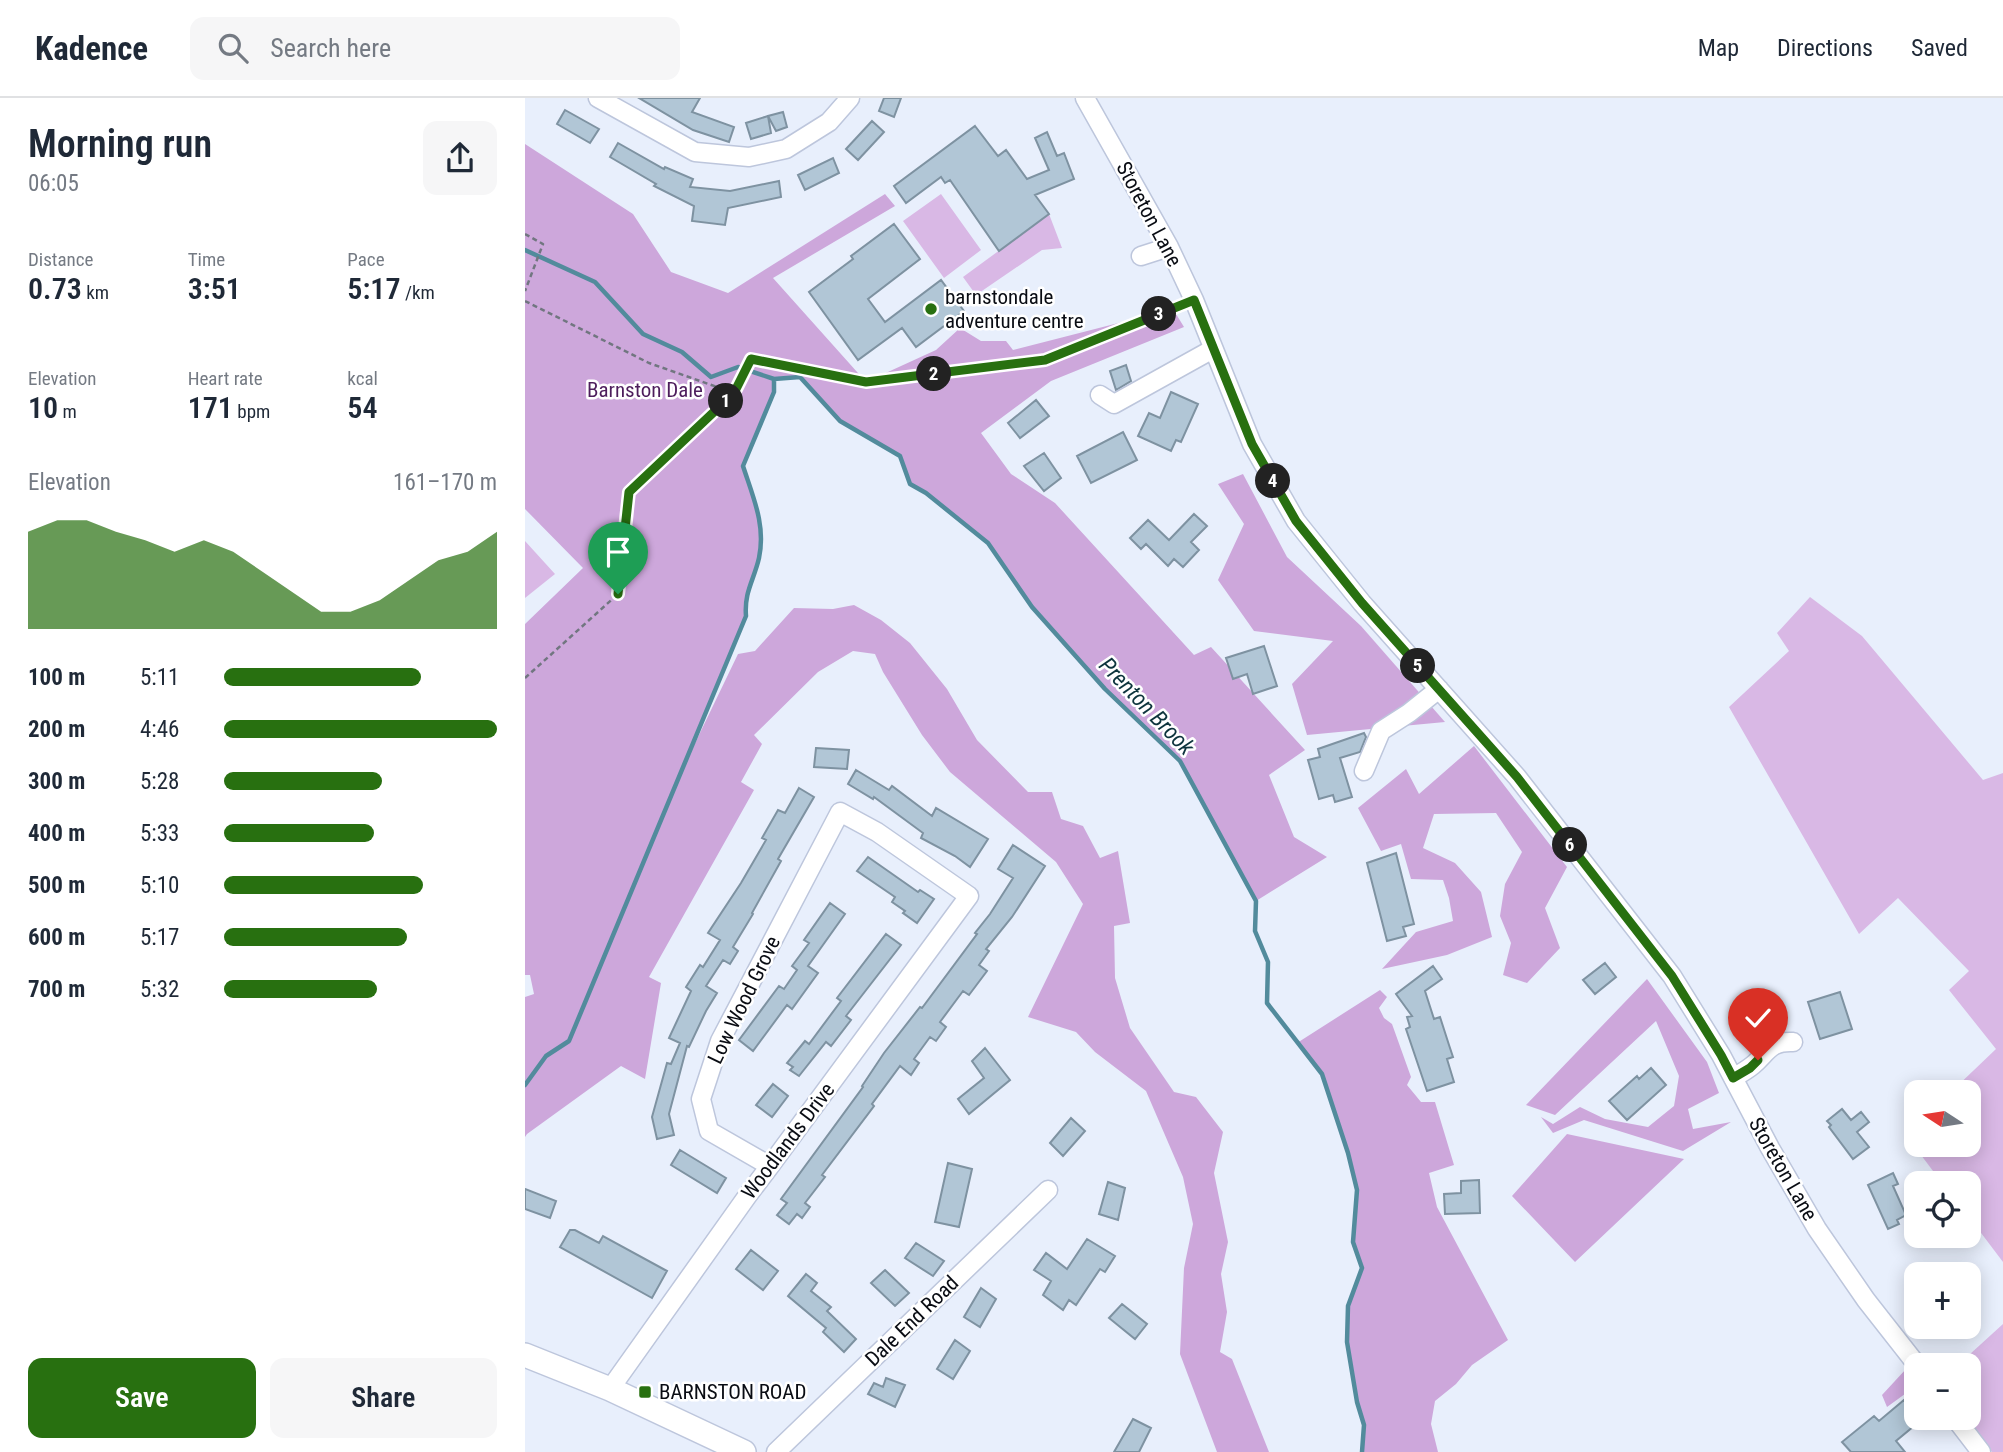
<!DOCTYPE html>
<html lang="en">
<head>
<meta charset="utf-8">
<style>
  body { margin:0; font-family:"Roboto Condensed",sans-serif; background:#f6f6f7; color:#1f2937; height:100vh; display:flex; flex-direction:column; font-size:26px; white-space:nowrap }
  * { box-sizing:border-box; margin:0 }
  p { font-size:23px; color:#747a83 }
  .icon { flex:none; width:38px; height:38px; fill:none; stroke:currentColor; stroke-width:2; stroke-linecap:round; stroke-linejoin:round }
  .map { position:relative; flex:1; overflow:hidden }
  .sheet { display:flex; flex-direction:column; background:#fff; width:525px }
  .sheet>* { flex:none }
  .needle { width:46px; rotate:282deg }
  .fabs { position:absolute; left:1379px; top:982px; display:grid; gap:14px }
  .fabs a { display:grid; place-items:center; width:77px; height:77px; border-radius:14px; background:#fff; box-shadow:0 4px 18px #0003; font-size:35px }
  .pin { position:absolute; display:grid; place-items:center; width:60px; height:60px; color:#fff; margin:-72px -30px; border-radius:50% 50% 50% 0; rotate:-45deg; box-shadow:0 0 7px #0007 }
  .pin .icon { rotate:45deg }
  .km { position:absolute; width:35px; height:35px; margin:-18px; border-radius:50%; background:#222; color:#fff; font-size:19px; line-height:35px; text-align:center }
  .round { display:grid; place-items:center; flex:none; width:74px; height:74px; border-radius:14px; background:#f6f6f7 }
  .overview { display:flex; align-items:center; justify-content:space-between; height:119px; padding:0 28px }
  h1 { font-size:38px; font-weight:600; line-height:52px }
  .metrics { display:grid; grid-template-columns:repeat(3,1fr); gap:10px; height:119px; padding:7px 28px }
  .metrics div { display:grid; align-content:center }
  .metrics b { font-size:30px; font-weight:600 }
  .metrics small { font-size:19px; font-weight:400 }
  .metrics p { font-size:19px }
  .chart { height:196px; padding:14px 28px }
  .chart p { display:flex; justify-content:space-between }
  .chart svg { width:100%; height:126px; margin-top:7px; fill:#287010; opacity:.7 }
  .action { display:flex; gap:14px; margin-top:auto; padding:14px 28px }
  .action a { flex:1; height:80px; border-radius:14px; background:#287010; color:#fff; font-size:28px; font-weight:600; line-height:80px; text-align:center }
  .action a+a { background:#f6f6f7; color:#1f2937 }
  ul { padding:0 28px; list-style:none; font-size:23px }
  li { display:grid; grid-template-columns:112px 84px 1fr; align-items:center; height:52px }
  li i { height:18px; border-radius:9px; background:#287010 }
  header { display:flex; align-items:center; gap:42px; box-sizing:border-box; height:98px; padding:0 35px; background:#fff; border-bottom:2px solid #e0e1e3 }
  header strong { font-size:33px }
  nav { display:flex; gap:38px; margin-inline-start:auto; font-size:24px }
  .search { width:490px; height:63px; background:#f6f6f7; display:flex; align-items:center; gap:18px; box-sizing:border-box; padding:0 24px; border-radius:14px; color:#747a83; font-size:26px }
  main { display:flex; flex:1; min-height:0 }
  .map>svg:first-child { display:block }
  .green { fill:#d9b8e5 }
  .forest { fill:#cda7db }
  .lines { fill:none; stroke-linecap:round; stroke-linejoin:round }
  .stream { stroke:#528b9c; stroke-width:4.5 }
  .building { fill:#b1c6d6; stroke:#7e92a1; stroke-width:2 }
  .minor-casing { stroke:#bdc6dc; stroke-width:21 }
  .major-casing { stroke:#bdc6dc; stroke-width:26 }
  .path { stroke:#717680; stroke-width:2.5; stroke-dasharray:5 3.5; stroke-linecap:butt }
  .minor { stroke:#fff; stroke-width:18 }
  .major { stroke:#fff; stroke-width:23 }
  .route-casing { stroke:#fff; stroke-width:14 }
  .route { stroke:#287010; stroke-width:9 }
  .poi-dot { fill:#287010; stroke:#fff; stroke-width:2.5 }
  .labels { text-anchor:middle; stroke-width:5; stroke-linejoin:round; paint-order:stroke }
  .street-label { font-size:21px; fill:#090c13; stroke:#fff }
  .poi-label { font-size:21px; fill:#090c13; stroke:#fff; text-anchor:start }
  .park-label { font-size:21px; fill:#4d1d5c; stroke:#fff }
  .water-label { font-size:23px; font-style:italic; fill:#0d343d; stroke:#fff }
</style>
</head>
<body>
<header>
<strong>Kadence</strong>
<div class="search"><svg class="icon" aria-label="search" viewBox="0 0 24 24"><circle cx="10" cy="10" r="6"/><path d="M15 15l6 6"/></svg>Search here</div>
<nav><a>Map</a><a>Directions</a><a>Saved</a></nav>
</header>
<main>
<section class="sheet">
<div class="overview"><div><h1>Morning run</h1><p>06:05</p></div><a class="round"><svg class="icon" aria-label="share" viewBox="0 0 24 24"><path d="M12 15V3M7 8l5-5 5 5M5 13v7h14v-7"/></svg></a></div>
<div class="metrics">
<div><p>Distance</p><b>0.73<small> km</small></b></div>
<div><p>Time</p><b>3:51</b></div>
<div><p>Pace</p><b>5:17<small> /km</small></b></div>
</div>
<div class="metrics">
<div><p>Elevation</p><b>10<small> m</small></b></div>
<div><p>Heart rate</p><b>171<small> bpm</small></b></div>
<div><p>kcal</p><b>54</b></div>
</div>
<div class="chart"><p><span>Elevation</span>161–170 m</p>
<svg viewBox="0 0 160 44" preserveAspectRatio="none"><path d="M0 44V10L10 6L20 6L30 10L40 13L50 17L60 13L70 17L80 24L90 31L100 38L110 38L120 34L130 27L140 20L150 17L160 10V44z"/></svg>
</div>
<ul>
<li><b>100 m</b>5:11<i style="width:72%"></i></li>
<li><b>200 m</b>4:46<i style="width:100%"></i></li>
<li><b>300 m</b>5:28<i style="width:58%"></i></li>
<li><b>400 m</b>5:33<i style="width:55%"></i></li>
<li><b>500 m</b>5:10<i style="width:73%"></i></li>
<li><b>600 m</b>5:17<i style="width:67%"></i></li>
<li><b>700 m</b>5:32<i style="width:56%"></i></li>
</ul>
<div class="action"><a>Save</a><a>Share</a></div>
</section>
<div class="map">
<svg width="1478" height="1354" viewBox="0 0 1478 1354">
  <rect width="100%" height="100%" fill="#e8effc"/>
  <path class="green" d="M416,96L456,152L419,180L378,123Z
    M524,116L537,150L517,152L451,197L438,179Z
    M0,443L30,476L0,500Z
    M1285,499L1337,538L1458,682L1478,675V1164L1444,1119V1085H1417L1381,1037L1391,1027V1046H1444V994H1426L1471,951L1424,892L1444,873L1373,800L1334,836L1204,609L1264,553L1252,535Z
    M1478,1226V1354H1467L1441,1320H1444V1267H1433Z"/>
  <path class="forest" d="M0,46L108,116L146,174L203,195L360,96L370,108L248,180L341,284L411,252L435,230L456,243H481L488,252L648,211L659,229L526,283L456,335L486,376L530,405L669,557L686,549L780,652L744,677L769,739L802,759L731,803L655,663L580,591L507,509L463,445L401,395L385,386L375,358L315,323L275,279L249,282V294L218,368C228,399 241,427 234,460C230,482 220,494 221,518L160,666L213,556L230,553L269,510L308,511L329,507L356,522L385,545L422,591L452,642L503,694H527L536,721L558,728L575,760L593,753L605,825L589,828L590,880L605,930L649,994L671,999L698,1034L689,1075L703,1144L696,1176L702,1214L695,1254L707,1261L744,1354H692L655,1256L659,1170L668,1126L658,1079L621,993L570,954L551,934L503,919L558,806L531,764L425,674L397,637L358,574L350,556L328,553L293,574L229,637L237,646L216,684L229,692L124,879L136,885L120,981L96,968L2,1036L0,1039V899L9,896L5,877H0V526L58,470L0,411Z
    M718,376L762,459L836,528L920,624L782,637L767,586L808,543L729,533L693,482L719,426L693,386Z
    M949,648L1042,769L1020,810L1035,850L1002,885L978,877L986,845L975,818L980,786L997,754L971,715L909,716L898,750L930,765L956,794L967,839L922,857L857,871L891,834L928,823L924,800L918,782L886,781L876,746L856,753L833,710L881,671L894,696Z
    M1122,881L1182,964L1194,995L1163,1011L1168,1031L1206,1024L1158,1053L1059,1022L1028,1035L1016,1019L1028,1026L1055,1009L1080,1021L1123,1029L1149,1008L1154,978L1131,923L1030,1017L1001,1007Z
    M855,892L862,899L854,910L859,920L867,926L886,979L882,987L896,1004H910L929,1067L904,1075L912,1109L983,1242L947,1267L931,1286L910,1303L906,1326L913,1354H837L839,1327L832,1304L822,1244L823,1208L837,1170L828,1144L832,1092L823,1055L797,976L772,945Z
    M1042,1036L1159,1061L1050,1164L987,1098Z
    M1381,1271L1391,1281V1288L1362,1309L1357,1297Z"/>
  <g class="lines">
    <path class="stream" d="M0,152L70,184L118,236L157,254L186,279L213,269L249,281L275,279L315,323L375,358L385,386L401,395L463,445L507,509L580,591L655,663L731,803L730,833L743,864L742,905L797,976L823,1055L832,1092L828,1144L837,1170L823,1208L822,1244L832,1304L839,1327L837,1354
      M0,987L21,958L44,943L221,518C219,494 229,482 234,460C241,427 228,399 218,368L249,294V281"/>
  </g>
  <path class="building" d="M114,0H175L167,14L209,29L204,44L168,32Z
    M359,0H376L369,19L354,13Z
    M40,12L74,31L65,45L32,26Z
    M258,14L262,29L251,33L243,18Z
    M243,18L246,35L226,41L221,25Z
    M347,23L359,34L333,62L321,51Z
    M450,28L473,58L481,52L502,81L524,72L510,40L522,34L532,58L539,55L549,81L510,97L524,116L474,153L425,82L420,85L416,79L381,105L369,88Z
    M93,45L139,71L140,69L168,81L165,89L205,93L254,83L256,99L203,110L200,127L167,123L169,108L129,88L131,86L85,59Z
    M308,60L314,75L280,92L273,77Z
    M369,126L395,161L343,201L360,224L416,182L439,213L391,249L377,230L333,262L284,194L328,161L326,158Z
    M601,267L606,283L591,292L585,273Z
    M646,294L673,306L656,344L651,342L646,353L613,338L624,315L635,320Z
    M511,302L524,318L495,340L483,325Z
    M598,334L612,362L566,385L552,358Z
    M519,355L536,380L519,393L499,368Z
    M669,416L682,428L666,444L674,452L658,469L649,461L643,468L621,446L616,451L605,440L623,422L644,442Z
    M739,548L752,588L728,596L722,576L708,581L701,560Z
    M839,635L841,639L835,654L815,660L827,699L810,704L808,697L794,701L783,662L795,659L793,651Z
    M291,650L324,652L322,671L289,669Z
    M331,672L364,692L367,688L407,718L411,710L463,741L445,769L430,758L396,740L398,735L349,699L348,701L323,686Z
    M274,690L289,699L253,761L256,763L227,815L228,816L208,849L213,853L205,866L198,862L181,888L192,895L181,913L164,949L162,948L144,1016L149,1037L132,1041L127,1019L142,965L146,966L155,945L144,940L166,893L161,889L175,867L178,869L195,842L183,835L216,785L241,742L237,740L253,712L260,715Z
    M488,747L520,768L487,819L461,851L464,853L454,867L462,873L444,897L438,893L415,924L421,929L411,943L405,939L389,961L394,965L386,977L375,968L347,1006L349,1008L297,1077L300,1079L280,1105L285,1109L277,1120L272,1116L264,1126L252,1117L262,1105L256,1101L338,989L337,988L359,955L395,909L397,910L452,836L450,835L465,816L488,780L473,771Z
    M871,755L889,826L878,829L881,838L862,843L842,765Z
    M343,759L393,794L395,792L409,801L392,825L378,815L380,813L367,804L370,799L332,773Z
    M305,805L320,816L283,868L293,875L267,911L262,907L228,953L214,942L254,888L259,891L272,872L267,868L284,845L279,842Z
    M361,836L376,847L321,918L326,922L306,948L301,944L274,978L265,972L268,969L262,965L280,943L284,946L316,903L312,900Z
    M1080,865L1091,879L1070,896L1058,882Z
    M908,868L917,881L900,893L909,921L915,919L924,947L928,959L922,961L929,984L902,993L881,931L885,929L882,919L887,918L871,896Z
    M1315,894L1327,931L1295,941L1283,904Z
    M460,950L485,982L444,1016L433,1001L459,980L447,963Z
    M1126,970L1141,987L1102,1022L1084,1003L1112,978L1114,981Z
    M248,986L263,998L247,1019L231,1007Z
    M1317,1011L1326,1022L1336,1014L1344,1024L1332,1034L1344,1049L1328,1061L1304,1029L1306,1027L1302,1023Z
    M546,1020L560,1033L538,1058L525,1045Z
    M155,1052L201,1080L192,1095L146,1067Z
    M423,1065L447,1071L434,1129L410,1124Z
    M1368,1075L1373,1086L1368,1088L1381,1117L1372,1122L1374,1126L1363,1131L1343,1087Z
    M954,1082L955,1115L920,1116L919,1096L936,1095V1083Z
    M583,1084L600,1090L593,1122L574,1116Z
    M0,1091L31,1103L25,1120L0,1111Z
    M45,1132H50L74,1145L78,1138L142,1173L127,1200L35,1149Z
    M562,1141L590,1158L580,1174L575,1171L551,1207L544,1202L538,1212L518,1197L526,1183L509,1172L521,1155L542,1171Z
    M391,1145L419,1163L408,1178L380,1160Z
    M226,1152L253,1173L238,1192L211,1171Z
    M360,1172L384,1195L370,1208L346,1185Z
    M281,1176L292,1185L286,1193L306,1209L302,1213L331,1241L319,1254L298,1234L301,1230L263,1198Z
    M456,1190L471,1201L455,1229L439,1219Z
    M597,1206L622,1226L610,1241L584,1220Z
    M430,1242L445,1253L428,1281L412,1271Z
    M361,1280L380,1287L370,1309L343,1296L349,1285L358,1289Z
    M1379,1302L1395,1323L1371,1343L1380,1354H1326L1317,1344L1349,1318L1354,1323Z
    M608,1321L626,1330L614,1354H589Z"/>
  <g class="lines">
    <g class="minor-casing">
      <path id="minor" d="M73,0L170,54L224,59L261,51L304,24L325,0
        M560,0L644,149L669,202L727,346L771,423L837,505L992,679L1147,878L1196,957L1245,1050L1292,1131L1341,1202L1392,1267
        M616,158L644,149
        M575,297L589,306L688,251
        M839,673L856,633L884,615L914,591
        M1208,980C1215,976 1222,972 1228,967C1243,954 1245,943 1268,944
        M85,1291L223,1097L245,1068L444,798L352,734L315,714L195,943L176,1001L184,1033L245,1068
        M1430,1320L1456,1354
        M251,1354L523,1092"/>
    </g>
    <g class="major-casing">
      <path id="major" d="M0,1257L85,1291L219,1354"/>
    </g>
    <path class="path" d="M0,136L18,146L0,193
      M0,203L124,265L209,295
      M0,580L93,496L104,394L209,295L226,261L341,284L520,262L655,207"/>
    <use href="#minor" class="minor"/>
    <use href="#major" class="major"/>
  </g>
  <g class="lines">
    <g class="route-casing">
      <path id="route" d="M93,496L104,394L209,295L226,261L341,284L520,262L669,202L727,346L771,423L837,505L992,679L1147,878L1196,957L1208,980L1225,970L1233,962"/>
    </g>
    <use href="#route" class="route"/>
  </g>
  <g class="poi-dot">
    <circle cx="406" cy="211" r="7"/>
    <rect x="113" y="1287" width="14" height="14" rx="3.5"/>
  </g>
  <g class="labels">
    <g class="street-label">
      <text transform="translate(624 116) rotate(62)" y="7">Storeton Lane</text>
      <text transform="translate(219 902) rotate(-64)" y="7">Low Wood Grove</text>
      <text transform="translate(263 1043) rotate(-53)" y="7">Woodlands Drive</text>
      <text transform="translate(1258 1071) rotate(60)" y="7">Storeton Lane</text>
      <text transform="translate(387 1223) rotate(-44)" y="7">Dale End Road</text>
    </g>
    <g class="poi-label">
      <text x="420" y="206">barnstondale<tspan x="420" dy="24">adventure centre</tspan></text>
      <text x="134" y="1301">BARNSTON ROAD</text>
    </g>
    <g class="park-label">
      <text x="120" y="299">Barnston Dale</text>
    </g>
    <g class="water-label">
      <text transform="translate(622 608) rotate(46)" y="8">Prenton Brook</text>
    </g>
  </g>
</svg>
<div class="fabs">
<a><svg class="needle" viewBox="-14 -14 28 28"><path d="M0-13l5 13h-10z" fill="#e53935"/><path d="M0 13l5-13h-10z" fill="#747a83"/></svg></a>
<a><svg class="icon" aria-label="locate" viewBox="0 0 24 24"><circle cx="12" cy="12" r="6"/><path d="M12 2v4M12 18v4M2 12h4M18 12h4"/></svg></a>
<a>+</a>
<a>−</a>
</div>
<div class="pin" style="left:93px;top:496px;background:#1e9e55"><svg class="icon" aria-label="arrive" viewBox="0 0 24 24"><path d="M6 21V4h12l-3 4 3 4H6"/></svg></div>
<div class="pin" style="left:1233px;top:962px;background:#d93025"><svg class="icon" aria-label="check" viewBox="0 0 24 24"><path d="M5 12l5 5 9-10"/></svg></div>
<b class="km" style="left:201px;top:303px">1</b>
<b class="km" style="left:409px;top:276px">2</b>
<b class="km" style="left:634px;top:216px">3</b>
<b class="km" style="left:748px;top:383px">4</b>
<b class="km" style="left:893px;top:568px">5</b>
<b class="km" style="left:1045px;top:747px">6</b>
</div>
</main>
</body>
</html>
